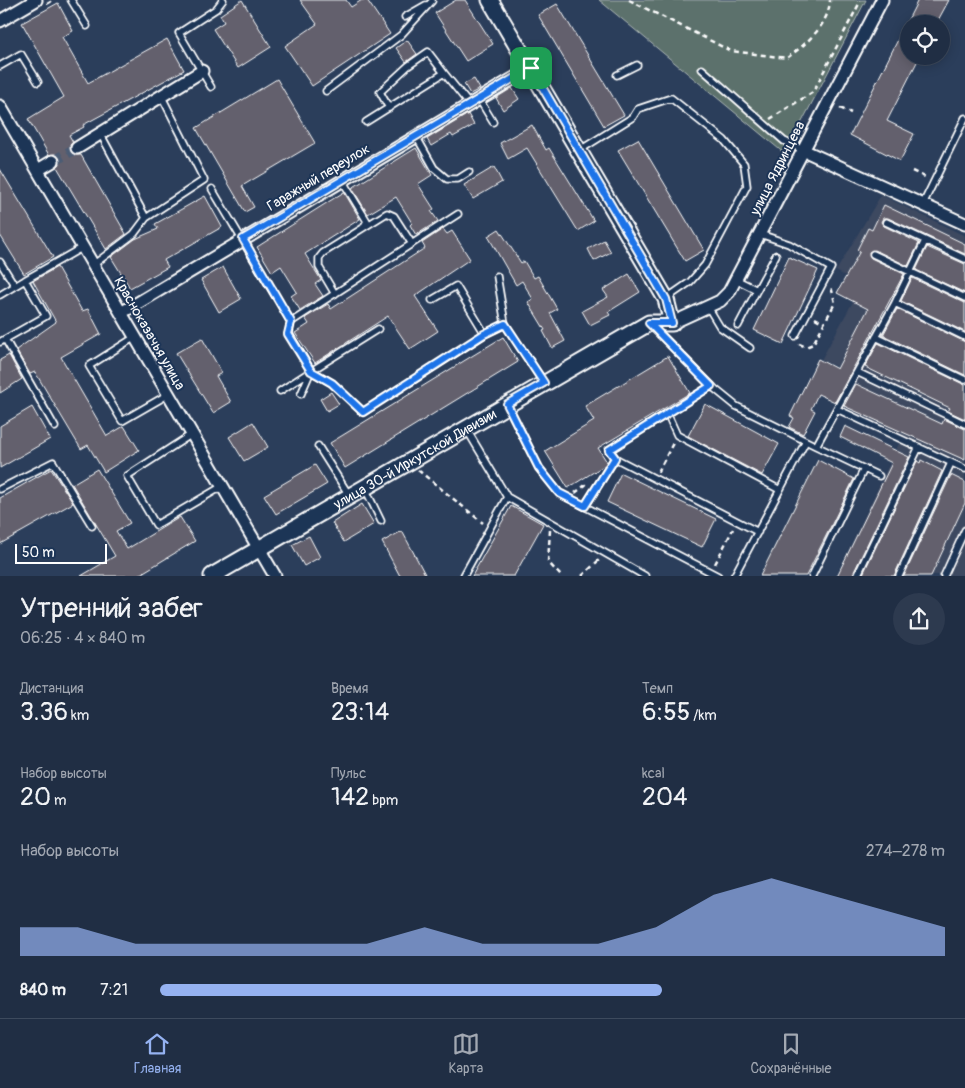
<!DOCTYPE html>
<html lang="ru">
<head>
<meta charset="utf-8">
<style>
  body { margin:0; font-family:Pangolin,sans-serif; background:#2d3a4f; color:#f1f3f6; height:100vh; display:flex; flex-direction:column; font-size:19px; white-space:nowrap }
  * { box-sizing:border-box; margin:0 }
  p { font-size:16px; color:#a2a8b2 }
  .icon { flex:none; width:28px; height:28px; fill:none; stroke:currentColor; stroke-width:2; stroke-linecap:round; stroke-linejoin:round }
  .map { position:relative; height:576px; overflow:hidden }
  .panel { display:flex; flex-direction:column; background:#202e44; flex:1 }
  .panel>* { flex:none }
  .fabs { position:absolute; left:900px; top:15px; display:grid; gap:10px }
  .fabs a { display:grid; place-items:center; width:50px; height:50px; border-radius:50%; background:#202e44; box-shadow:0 2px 12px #0003,0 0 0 1px #3d4a5d; font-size:25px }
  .scale { position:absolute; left:15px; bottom:12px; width:92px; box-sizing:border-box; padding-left:5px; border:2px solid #fff; border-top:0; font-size:14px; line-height:18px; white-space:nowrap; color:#fff; -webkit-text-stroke:4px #1d3557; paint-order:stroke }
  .pin { position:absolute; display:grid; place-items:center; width:42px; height:42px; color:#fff; margin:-21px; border-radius:10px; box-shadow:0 2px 8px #0006 }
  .round { display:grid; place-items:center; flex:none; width:52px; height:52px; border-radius:26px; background:#2d3a4f }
  .overview { display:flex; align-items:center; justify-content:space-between; height:85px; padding:0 20px }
  h1 { font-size:28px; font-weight:600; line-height:38px }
  .stats { display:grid; grid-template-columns:repeat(3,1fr); gap:8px; height:85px; padding:5px 20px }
  .stats div { display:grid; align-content:center }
  .stats b { font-size:25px; font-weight:600 }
  .stats small { font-size:14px; font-weight:400 }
  .stats p { font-size:14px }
  .chart { height:140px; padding:10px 20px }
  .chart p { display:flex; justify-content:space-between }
  .chart svg { width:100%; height:90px; margin-top:5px; fill:#95b2f1; opacity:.7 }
  ul { padding:0 20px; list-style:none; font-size:16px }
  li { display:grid; grid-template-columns:80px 60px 1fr; align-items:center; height:38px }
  li i { height:12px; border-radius:6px; background:#95b2f1 }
  .tab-bar { display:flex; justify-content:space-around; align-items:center; height:70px; border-top:1px solid #3d4a5d; background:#202e44; font-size:14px; color:#a2a8b2 }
  .tab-bar a { display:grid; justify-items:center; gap:2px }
  .tab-bar .on { color:#95b2f1 }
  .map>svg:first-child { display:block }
  .built { fill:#3c4860 }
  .green { fill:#5c716c; stroke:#aeb8b6 }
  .building { fill:#63606d; stroke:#fff }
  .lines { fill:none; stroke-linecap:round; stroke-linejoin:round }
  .street-tunnel { stroke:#4b5b74; stroke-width:11; stroke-dasharray:11 5.5; stroke-linecap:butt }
  .lane-casing { stroke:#fff; stroke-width:9 }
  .street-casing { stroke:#fff; stroke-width:15 }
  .secondary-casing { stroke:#fff; stroke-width:19 }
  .path { stroke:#fff; stroke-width:2.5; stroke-dasharray:5 4; stroke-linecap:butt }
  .lane { stroke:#1d3557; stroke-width:5.5 }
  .street { stroke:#1d3557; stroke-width:11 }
  .secondary { stroke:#1d3557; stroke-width:15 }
  .route-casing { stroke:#fff; stroke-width:10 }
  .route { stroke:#1a73e8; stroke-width:6 }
  .labels { text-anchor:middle; stroke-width:4; stroke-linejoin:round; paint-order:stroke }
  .street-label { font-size:14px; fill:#fff; stroke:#1d3557 }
</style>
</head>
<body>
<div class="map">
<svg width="965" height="576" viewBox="0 0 965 576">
  <rect width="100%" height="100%" fill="#2b3e5b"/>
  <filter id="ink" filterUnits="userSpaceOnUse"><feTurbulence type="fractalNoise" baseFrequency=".02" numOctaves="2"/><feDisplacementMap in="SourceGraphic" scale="10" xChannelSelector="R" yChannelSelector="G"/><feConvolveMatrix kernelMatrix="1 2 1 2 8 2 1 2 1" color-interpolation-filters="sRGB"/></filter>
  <g filter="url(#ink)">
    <path class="built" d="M881,195L965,236V575H837L902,437L834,401L848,372L821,360L862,285L836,271Z"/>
    <path class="green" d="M599,0H866L785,154Z"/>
    <path class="building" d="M242,0L271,47L238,68L213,29L224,22L220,15Z
      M300,0H346L351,7L362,0H367L390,34L312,86L285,46L317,24Z
      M456,0H465L493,44L466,61L435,13Z
      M918,0H949L936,24H909V56H920L887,121L914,134L900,161L850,135Z
      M58,3L73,31L62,37L88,83L167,39L184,70L83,125L84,127L69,135L73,142L70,145V151L74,155H81L126,234L106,249L57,167L60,164V158L56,154L49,155L28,119L64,97L22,23Z
      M557,4L624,115L604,126L538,15Z
      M407,40L417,54L406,62L396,48Z
      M277,79L315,143L242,186L254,207L245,212L196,128Z
      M474,79L480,89L470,94L464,84Z
      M512,88L519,99L503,110L496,98Z
      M468,114L474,125L453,137L451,134L431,146L427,139Z
      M532,125L546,150L549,148L594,221L578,231L527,148L508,159L500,143Z
      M638,139L704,250L685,261L618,150Z
      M416,148L432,175L418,184L434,209L431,211L438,221L416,235L410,225L412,223L396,197L368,214L352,188Z
      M494,167L502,182L473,199L464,185Z
      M0,169L53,257L24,274L0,235Z
      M344,192L360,219L305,254L321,280L315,284L323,296L300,310L291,296L297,292L281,266L272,272L257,247Z
      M205,196L222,227L164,260L168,267L130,288L111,257L135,239L158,229L155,224Z
      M884,205L965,244V254L888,218H883L881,222L884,226L919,243L908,266L875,250L869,252L871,258L904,274L835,402L818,394L811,409L815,411L803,434L789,427L794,418L790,416L818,359L837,369L868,309L837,293L860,251L857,250L868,228L872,230Z
      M443,229L447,234L452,231L470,259L415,296L438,331L410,349L388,316L315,363L295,333L309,324L305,318L328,304L331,309L425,248L422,243Z
      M499,229L521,263L524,261L534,278L538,276L557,309L550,313L565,341L552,348L543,331L545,330L528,302L533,299L522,281L516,285L488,236Z
      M604,240L611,252L594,261L588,249Z
      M927,247L965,264V293L916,270Z
      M789,257L818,270L783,344L754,330Z
      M57,267L82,311L88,309L101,334L61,357L107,436L124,426L139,450L104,472L88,445L81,449L35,372L30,374L16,350L56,322L33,281Z
      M223,267L241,299L219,312L201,280Z
      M629,274L640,292L608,312L610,315L590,325L582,311L608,297L603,290Z
      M912,278L965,303V332L901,301Z
      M897,309L965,342V375L883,335Z
      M503,337L518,362L345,468L330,443Z
      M202,338L222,373L216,376L231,402L213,413L176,353Z
      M878,343L965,385V419L948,411L950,408L865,367Z
      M9,355L22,379L0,393V360Z
      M668,356L690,393L598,448L607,462L605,465L568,488L545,451L594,421L585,406Z
      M856,384L942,424L944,419L965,429V460L844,406Z
      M331,392L339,404L327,411L320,399Z
      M705,404L779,444L762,475L688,436Z
      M32,407L50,439L0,468V426Z
      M253,422L268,447L244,461L229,437Z
      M845,426L909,457L852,576H837L892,463L840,437Z
      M818,460L854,479L830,528L806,576H760Z
      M921,460L942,471L894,576H862L917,461L920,463Z
      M315,465L327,484L276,514L264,495Z
      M51,469L73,503L0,544V498Z
      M97,469L130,523L116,531L127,549L180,517L195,541L137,576H81L115,556L72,484Z
      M621,473L716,519L702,547L607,502Z
      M951,475L965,482V503L931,576H904Z
      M362,504L374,524L344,542L332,523Z
      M511,506L543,524L514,576H472Z
      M402,531L426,576H400L382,542Z
      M309,536L320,557L304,566L292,545Z"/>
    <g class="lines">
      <path class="street-tunnel" d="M53,161L77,148"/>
      <g class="lane-casing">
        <path id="lane" d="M71,0L87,26
          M405,17L426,5
          M0,66L21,54L38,82
          M702,69L784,141L803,150
          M617,75L637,65
          M211,87L179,33L216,9L223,0
          M326,91L401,35L432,1
          M479,99L493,122
          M389,108L380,92L408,66L428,52L444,73
          M366,122L444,73L469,104
          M100,133L146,218L204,180L161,95
          M416,136L434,168L447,179H458L469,172
          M580,150L633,117L638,109L671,98L724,140L744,164L747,186L705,265L690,282L667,298
          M342,180L367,221L363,228
          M212,189L291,322L289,334L311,371L378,329
          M923,204L965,118
          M886,222L965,259
          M760,234L789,244L831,268L795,336
          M873,254L965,298
          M0,262L15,286
          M93,265L134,234L146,218
          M497,276L505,324L544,383
          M737,280L757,290L776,255
          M335,294L319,267V258L323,253L387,213L394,216L412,244
          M0,295L25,280
          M432,300L456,286L485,334
          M895,303L965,337
          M708,307L720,327L750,348
          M291,322L458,214
          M652,326L715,389L736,406L816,446L895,303L925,241
          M738,326L757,290
          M135,337L89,366L122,421L169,394
          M876,337L965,380
          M5,339L55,427
          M0,342L46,316L25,280L83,247
          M311,371L332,383L363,412L485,334L505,324
          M857,372L965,424
          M280,391L311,371
          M301,394L311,371
          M508,406L539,468L559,493L718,576
          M837,409L965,469
          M667,413L677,435L780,490
          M467,430L507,497L645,576
          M192,434L127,476L156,525L223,486
          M318,446L349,495
          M816,446L879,476
          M615,458L758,532
          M365,488L381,521
          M0,489L53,462L92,526
          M585,506L615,458L609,450L711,386
          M464,575L507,497
          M734,576L806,441
          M812,576L864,469
          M857,576L919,447
          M899,576L951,463
          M944,576L965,530"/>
      </g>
      <g class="street-casing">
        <path id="street" d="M0,21L36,0
          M0,106L275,576
          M77,148L202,71
          M803,150L965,224
          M38,170L53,161
          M121,313L531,68
          M672,323L720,301L729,292L882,0"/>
      </g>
      <g class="secondary-casing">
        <g id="secondary">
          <path id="s1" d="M212,576L649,323H672L666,299L490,0"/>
        </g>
      </g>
      <path class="path" d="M629,0L731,51L787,58C806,44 829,25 830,0
        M47,4L54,0
        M840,108L851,113
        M770,119L813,92L859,4L858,0
        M912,171L927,178
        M815,318L824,323
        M799,344L806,347L813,344L835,303L831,286
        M418,470L483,523
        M658,472L674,441
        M575,493L588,483
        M550,530L548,562L561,576
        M715,564L733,529
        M582,576L599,560"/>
      <use href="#lane" class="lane"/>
      <use href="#street" class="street"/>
      <use href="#secondary" class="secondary"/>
    </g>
  </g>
  <g class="lines" filter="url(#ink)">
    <g class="route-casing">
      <path id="route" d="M531,68L666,299L672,323H649L711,386L609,450L615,458L585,506L559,493L539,468L507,404L544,383L505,324L484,334L363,412L332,383L311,371L288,334L291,322L243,239Z"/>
    </g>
    <use href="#route" class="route"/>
  </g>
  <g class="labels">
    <g class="street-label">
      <text transform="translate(777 168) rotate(-63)" y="5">улица Ядринцева</text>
      <text transform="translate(318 177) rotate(-31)" y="5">Гаражный переулок</text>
      <text transform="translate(150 333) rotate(60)" y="5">Красноказачья улица</text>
      <text dy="5" stroke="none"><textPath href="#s1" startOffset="234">улица 30-й Иркутской Дивизии</textPath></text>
    </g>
  </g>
</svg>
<div class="fabs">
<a><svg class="icon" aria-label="locate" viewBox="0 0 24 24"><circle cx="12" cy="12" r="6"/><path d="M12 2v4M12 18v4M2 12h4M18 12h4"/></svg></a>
</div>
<div class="scale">50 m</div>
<div class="pin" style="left:531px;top:68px;background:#1e9e55"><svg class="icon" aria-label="arrive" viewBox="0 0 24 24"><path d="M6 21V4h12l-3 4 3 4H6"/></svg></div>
</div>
<section class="panel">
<div class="overview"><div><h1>Утренний забег</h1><p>06:25 · 4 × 840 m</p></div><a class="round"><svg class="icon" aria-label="share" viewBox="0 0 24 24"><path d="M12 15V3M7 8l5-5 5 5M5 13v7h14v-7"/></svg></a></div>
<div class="stats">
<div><p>Дистанция</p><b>3.36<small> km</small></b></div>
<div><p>Время</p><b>23:14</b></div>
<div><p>Темп</p><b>6:55<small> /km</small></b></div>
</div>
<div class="stats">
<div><p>Набор высоты</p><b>20<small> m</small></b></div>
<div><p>Пульс</p><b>142<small> bpm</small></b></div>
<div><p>kcal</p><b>204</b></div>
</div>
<div class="chart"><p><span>Набор высоты</span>274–278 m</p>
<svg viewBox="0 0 160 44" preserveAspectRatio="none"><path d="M0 44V30L10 30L20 38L30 38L40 38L50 38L60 38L70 30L80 38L90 38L100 38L110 30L120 14L130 6L140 14L150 22L160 30V44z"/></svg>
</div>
<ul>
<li><b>840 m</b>7:21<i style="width:64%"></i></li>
</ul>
</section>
<nav class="tab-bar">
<a class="on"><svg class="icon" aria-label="home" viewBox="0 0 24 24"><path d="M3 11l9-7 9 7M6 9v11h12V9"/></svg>Главная</a>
<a><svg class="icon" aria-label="map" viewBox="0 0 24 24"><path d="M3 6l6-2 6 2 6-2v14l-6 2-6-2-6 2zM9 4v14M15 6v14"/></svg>Карта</a>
<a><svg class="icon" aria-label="saved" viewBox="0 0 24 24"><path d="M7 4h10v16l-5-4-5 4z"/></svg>Сохранённые</a>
</nav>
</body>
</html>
